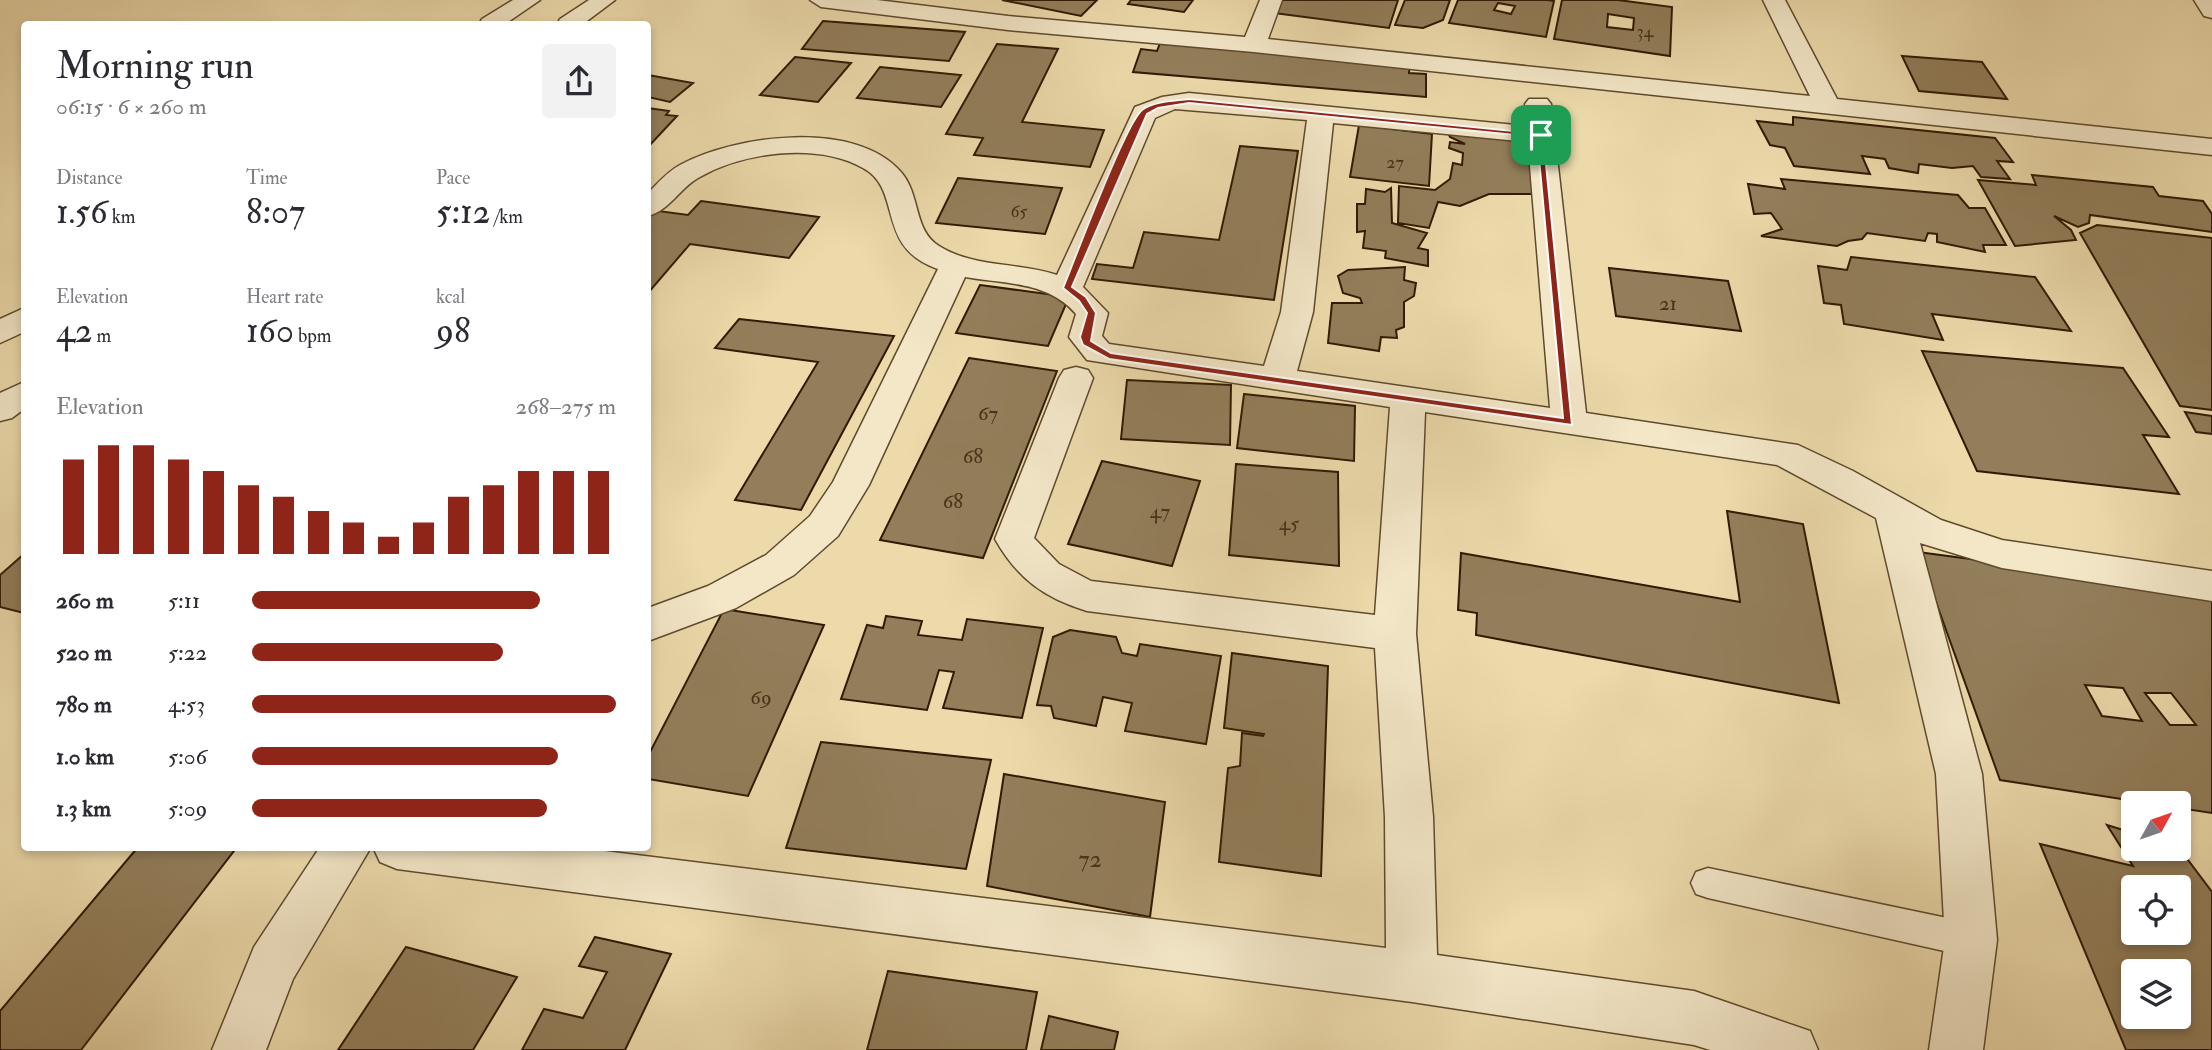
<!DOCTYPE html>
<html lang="en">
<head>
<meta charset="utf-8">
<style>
  body { margin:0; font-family:"IM FELL Double Pica",serif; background:#f2f2f3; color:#2b2b33; height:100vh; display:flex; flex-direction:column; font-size:26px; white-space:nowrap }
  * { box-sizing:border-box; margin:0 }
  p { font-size:23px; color:#7c7c81 }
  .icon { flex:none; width:38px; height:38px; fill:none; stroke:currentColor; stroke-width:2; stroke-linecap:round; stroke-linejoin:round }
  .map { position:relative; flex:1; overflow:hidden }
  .panel { position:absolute; left:21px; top:21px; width:630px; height:830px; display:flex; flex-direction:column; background:#fff; border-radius:7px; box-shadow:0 4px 10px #0003 }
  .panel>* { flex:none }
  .needle { width:46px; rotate:50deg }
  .controls { position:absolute; left:2121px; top:791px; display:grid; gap:14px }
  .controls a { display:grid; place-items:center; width:70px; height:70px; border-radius:7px; background:#fff; box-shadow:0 4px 10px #0003; font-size:35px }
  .pin { position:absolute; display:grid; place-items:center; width:60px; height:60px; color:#fff; margin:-30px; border-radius:14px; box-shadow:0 4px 10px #0006 }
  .round { display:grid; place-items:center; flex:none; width:74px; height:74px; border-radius:7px; background:#f2f2f3 }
  .overview { display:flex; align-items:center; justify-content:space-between; height:119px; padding:0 35px }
  h1 { font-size:38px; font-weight:600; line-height:52px }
  .stats { display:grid; grid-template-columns:repeat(3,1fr); gap:10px; height:119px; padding:7px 35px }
  .stats div { display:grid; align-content:center }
  .stats b { font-size:35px; font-weight:600 }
  .stats small { font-size:19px; font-weight:400 }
  .stats p { font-size:19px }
  .chart { height:196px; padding:14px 35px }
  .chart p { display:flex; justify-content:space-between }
  .chart svg { width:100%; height:126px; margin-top:7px; stroke:#8f2418; stroke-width:6 }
  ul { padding:0 35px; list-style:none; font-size:23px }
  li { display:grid; grid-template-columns:112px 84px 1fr; align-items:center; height:52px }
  li i { height:18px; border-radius:9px; background:#8f2418 }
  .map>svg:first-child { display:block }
  .building { fill:#927e5a; stroke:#301a02; stroke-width:2; fill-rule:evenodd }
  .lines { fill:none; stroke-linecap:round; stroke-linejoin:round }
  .service-casing { stroke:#5f4a2c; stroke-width:3 }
  .minor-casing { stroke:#5f4a2c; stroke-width:3 }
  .tertiary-casing { stroke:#5f4a2c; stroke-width:3 }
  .service { fill:#f3e7c8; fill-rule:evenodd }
  .minor { fill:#f3e7c8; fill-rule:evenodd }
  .tertiary { fill:#f3e7c8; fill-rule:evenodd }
  .route { fill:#8f2418; stroke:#fff; stroke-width:2; fill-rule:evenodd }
  .labels { text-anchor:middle; stroke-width:5; stroke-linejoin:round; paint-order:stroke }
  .far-number-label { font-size:18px; fill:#483318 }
  .number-label { font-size:21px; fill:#483318 }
  .near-number-label { font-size:24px; fill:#483318 }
</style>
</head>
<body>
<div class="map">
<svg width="2212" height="1050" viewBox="0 0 2212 1050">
  <rect width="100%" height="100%" fill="#ecdaab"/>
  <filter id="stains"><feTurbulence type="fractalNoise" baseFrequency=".00286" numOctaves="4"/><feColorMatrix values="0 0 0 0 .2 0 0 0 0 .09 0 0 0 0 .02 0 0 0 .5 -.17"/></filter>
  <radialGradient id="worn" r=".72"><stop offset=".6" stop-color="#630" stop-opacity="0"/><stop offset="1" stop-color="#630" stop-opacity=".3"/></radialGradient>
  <path class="building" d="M1002,0H1097L1081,16Z
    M1131,0H1193L1184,12L1128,4Z
    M1273,0H1398L1389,28L1267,12Z
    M1405,0H1450L1443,20L1423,28L1395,25Z
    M1458,0H1547L1554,1L1546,37L1449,23ZM1498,3L1515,6L1511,14L1494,10Z
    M1562,0H1618L1672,7L1670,56L1554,39ZM1608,14L1634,18L1633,30L1607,27Z
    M823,21L965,32L949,61L802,49Z
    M1160,43L1410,64L1409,73L1426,74V97L1133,72L1141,49L1157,51Z
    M997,44L1058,49L1022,122L1104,130L1090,167L974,155L983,138L946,134Z
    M1902,56L1982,62L2007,99L1919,91Z
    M795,57L851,63L818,102L760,95Z
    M880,67L961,75L941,107L857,98Z
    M648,75L693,83L670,102L648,97Z
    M648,108L669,111L666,115L677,116L648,147Z
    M1793,117L1995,138L2013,162L1997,161L2010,179L1981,177L1973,166L1952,168L1919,164L1918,173L1889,168L1885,159L1862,156L1870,174L1794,166L1785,148L1770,145L1757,121L1793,125Z
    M1359,125L1432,134L1429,186L1350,177Z
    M1447,131L1527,139L1531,143L1533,194H1489L1460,206L1438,202L1429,228L1398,223L1399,186L1435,190L1450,179L1453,163L1462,165L1463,153L1449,148L1450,142L1465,144L1450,137Z
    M1240,146L1298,151L1274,300L1092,279L1097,264L1133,268L1144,232L1219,240Z
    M2032,175L2153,187L2159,196L2203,201L2212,214V232L2090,215L2089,223L2078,227L2054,216L2071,230L2076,240L2015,246L1978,180L2036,185Z
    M958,178L1062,188L1045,234L936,223Z
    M1781,179L1958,195L1969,208H1985L2006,245H1983L1985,252L1937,242V234L1928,233L1925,241L1867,233L1862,239L1848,241L1837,246L1761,236L1782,229L1771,213L1754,214L1748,184L1785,189Z
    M1391,188L1392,223L1427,233L1418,248L1428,250V266L1385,258L1386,251L1363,248L1365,231L1357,232V204H1365L1366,189L1385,192Z
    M701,201L819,217L789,258L690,244L648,293V213L651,210L688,215Z
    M2097,225L2212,238V410L2180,406L2080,233Z
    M1851,257L2035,277L2071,331L1932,314L1943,340L1844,324L1841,305L1824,303L1818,266L1847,270Z
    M1405,267L1404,280L1416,283L1414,296L1404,302V327L1396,330L1397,338L1381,337L1379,351L1328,343L1332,303H1362L1360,298L1343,293L1338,276L1348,270Z
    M1609,268L1728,281L1741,331L1616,316Z
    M980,285L1069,297L1048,346L956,333Z
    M739,319L894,336L801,510L735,500L818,362L715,348Z
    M1922,351L2123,368L2169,437L2143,435L2179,494L1977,471Z
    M969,358L1057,371L983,558L880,540Z
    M1127,380L1231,385L1230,445L1121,439Z
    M1244,394L1355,406L1354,461L1237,448Z
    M2185,412L2212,416V434L2196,432Z
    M1102,461L1200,481L1172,566L1068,544Z
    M1236,464L1338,472L1339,566L1229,555Z
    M1727,511L1803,524L1839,703L1476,635L1477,613L1458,610L1461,553L1740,602Z
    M1918,552L2212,591V813L2179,808V803H2147L2000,780ZM2085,685L2123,688L2142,721L2102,716ZM2145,693H2171L2196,725H2170Z
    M24,554V613L0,607V575Z
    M724,609L824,625L748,796L648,779V756Z
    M886,616L922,621L918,635L962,640L967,619L1043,628L1022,718L943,708L954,672L939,670L927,710L841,699L867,625L883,628Z
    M1070,630L1116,637L1122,653L1137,656L1140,644L1221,656L1206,744L1125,731L1132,703L1103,697L1096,726L1054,718L1051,706L1037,705L1053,637Z
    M1232,653L1328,666L1321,876L1219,862L1228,768L1240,766L1242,733L1263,736L1264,734L1224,728Z
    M821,742L991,760L966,869L786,848Z
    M1004,774L1165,802L1150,917L987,886Z
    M2107,825L2133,833V849L2179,848L2212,892V1050H2126L2040,844L2133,866ZM2133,887H2179V933H2133ZM2133,971H2179V1017H2133Z
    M138,847H237L81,1050H0V1011Z
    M595,937L671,954L625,1050H522L544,1009L583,1018L607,972L579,966Z
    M406,947L517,977L473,1050H338Z
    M888,971L1037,992L1026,1050H867Z
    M1049,1016L1118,1032L1114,1050H1041Z"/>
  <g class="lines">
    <g class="service-casing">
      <path id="service" d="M1708,868L1971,923L1983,928L1988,940L1983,952L1971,957L1708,898L1696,894L1691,883L1696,872Z"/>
    </g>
    <g class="minor-casing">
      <path id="minor" d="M810,0H877L1008,16L1245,37L1260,0H1282L1268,39L1810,96L1763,0H1785L1837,99L2212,139V155L1254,52L1008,30L821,7Z
        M2194,0H2212V18L2204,16Z
        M1189,93L1527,126L1525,104L1529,99H1547L1551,104L1586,413L1798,445L1853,471L1941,520L2002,540L2212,571V601L2002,568L1920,543L1982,774L1997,940L1983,1050H1929L1945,940L1936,774L1876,518L1777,465L1425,412L1416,634L1433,817L1437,955L1694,991L1810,1031L1818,1050H1710L1694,1045L1412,1002L397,869L380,862L373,847H572L1386,948L1385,817L1375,648L1087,611C1044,598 1017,578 995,539L1059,378L1064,370L1076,367L1088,370L1093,378L1034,538L1059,564L1091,581L1375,615L1390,407L1087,360L1069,337L1076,314C1048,281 1004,284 965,277L869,485L838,536L794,575L736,608L648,641V608L708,586L766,555L810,516L833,482L938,269C874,247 904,190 863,168C817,142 742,152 698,178C679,189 670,210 648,216V193C658,183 667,172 680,165C736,135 855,119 901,172C921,195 913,230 939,246C974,268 1019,262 1057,275L1135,107L1162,97ZM1175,109L1307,120L1281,312L1264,366L1109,344L1102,336L1108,313L1083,287L1155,118ZM1333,123L1528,142L1550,408L1297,371L1313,312Z
        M320,847H371L293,979L266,1050H212L254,947Z"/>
    </g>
    <g class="tertiary-casing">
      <path id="tertiary" d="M513,0H540L505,24H479L482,19Z
        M589,0H615L583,24H557L560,19Z
        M24,308V332L0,343V319Z
        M24,382V409L12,418L0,421V393Z"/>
    </g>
    <use href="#service" class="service"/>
    <use href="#minor" class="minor"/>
    <use href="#tertiary" class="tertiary"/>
  </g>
  <path class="route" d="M1189,99L1543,134L1572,425L1109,359L1083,345L1080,337L1087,313L1079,301L1063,288C1075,259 1125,124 1142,110C1154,101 1174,101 1189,99ZM1189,103L1537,137L1563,418L1111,353L1091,341L1096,313L1086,297L1072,287L1147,114L1158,108Z"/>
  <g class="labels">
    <g class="far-number-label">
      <text x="1645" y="37">34</text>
      <text x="1395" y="168">27</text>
      <text x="1019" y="217">65</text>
    </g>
    <g class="number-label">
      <text x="1668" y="310">21</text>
      <text x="988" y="420">67</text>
      <text x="973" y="463">68</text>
      <text x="953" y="508">68</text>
      <text x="1160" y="518">47</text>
      <text x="1289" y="530">45</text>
      <text x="761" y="704">69</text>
    </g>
    <g class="near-number-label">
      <text x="1090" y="867">72</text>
    </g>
  </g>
  <rect width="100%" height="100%" filter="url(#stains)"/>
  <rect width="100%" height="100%" fill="url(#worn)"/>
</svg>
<div class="controls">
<a><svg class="needle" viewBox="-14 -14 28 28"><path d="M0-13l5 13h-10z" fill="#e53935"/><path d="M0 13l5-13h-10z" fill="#7c7c81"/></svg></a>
<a><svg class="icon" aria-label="locate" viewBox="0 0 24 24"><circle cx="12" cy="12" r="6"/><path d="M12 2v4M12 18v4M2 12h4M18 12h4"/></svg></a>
<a><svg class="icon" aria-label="layers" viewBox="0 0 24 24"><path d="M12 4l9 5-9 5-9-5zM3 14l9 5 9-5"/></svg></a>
</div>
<div class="pin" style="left:1541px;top:135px;background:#1e9e55"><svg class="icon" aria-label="arrive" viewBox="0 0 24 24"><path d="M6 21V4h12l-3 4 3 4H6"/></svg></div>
<section class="panel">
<div class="overview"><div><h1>Morning run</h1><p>06:15 · 6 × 260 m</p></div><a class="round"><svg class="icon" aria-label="share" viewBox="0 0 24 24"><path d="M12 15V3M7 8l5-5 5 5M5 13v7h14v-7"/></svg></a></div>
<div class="stats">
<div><p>Distance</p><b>1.56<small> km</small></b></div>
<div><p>Time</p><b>8:07</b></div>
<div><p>Pace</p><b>5:12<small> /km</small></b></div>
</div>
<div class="stats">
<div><p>Elevation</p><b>42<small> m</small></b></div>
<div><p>Heart rate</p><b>160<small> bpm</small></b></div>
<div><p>kcal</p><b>98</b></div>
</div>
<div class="chart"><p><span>Elevation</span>268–275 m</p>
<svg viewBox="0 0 160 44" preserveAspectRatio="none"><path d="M5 44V11M15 44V6M25 44V6M35 44V11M45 44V15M55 44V20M65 44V24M75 44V29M85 44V33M95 44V38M105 44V33M115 44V24M125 44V20M135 44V15M145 44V15M155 44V15"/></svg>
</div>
<ul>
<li><b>260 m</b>5:11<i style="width:79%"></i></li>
<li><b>520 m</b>5:22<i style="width:69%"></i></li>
<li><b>780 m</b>4:53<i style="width:100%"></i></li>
<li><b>1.0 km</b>5:06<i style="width:84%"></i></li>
<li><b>1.3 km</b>5:09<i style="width:81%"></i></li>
</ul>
</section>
</div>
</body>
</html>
